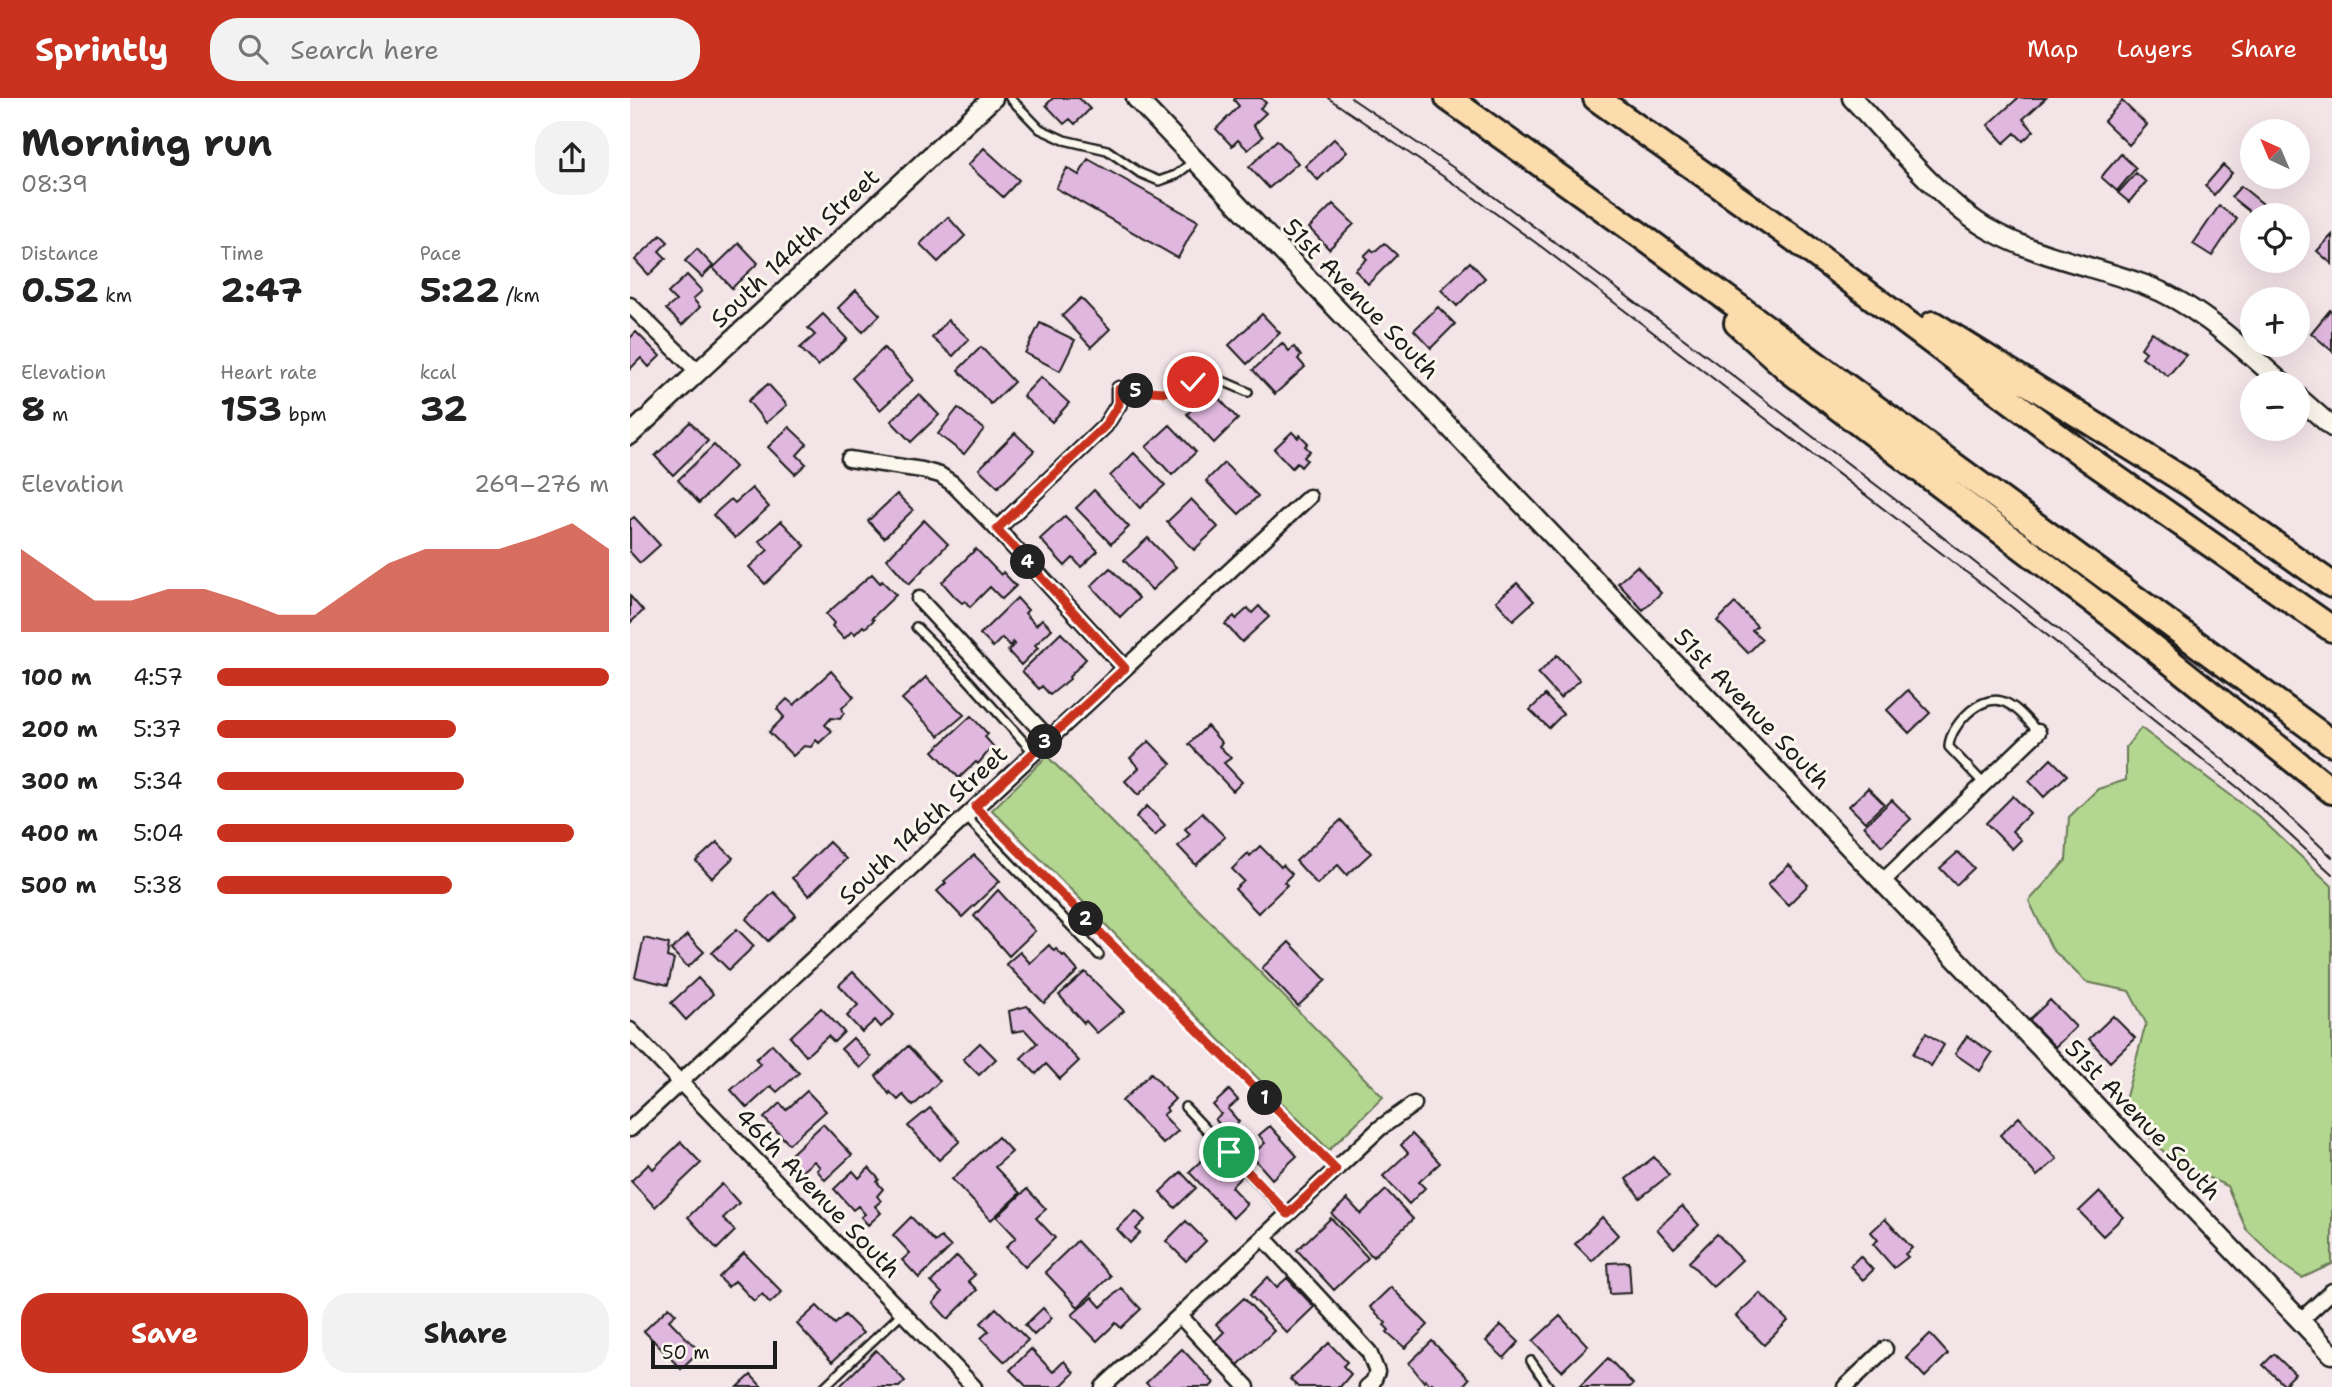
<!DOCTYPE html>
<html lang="en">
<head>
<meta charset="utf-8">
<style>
  body { margin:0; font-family:"Shantell Sans",sans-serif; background:#f2f2f2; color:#222; height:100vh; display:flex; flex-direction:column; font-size:26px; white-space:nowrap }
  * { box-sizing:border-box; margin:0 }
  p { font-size:23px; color:#767676 }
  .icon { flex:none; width:38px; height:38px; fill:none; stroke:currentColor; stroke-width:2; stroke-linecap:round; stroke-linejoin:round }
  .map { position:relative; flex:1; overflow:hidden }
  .drawer { display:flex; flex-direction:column; background:#fff; width:630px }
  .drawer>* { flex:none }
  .needle { width:46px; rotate:316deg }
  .controls { position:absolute; left:1610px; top:21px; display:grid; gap:14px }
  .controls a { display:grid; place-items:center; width:70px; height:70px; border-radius:50%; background:#fff; box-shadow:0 7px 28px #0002; font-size:35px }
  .scale { position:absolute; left:21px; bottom:18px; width:126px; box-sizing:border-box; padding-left:7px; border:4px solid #1c1c1c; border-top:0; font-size:19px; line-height:24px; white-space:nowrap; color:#1c1c1c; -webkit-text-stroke:5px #fbf7ec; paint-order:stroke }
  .pin { position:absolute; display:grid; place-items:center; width:60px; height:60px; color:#fff; margin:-30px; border:4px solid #fff; border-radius:50%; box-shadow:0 2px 7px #0007 }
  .km { position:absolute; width:35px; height:35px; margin:-18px; border-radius:50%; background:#222; color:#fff; font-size:19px; line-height:35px; text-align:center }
  .round { display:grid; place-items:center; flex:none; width:74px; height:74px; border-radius:28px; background:#f2f2f2 }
  .summary { display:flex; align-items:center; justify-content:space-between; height:119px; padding:0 21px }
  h1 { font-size:38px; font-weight:700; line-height:52px }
  .stats { display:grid; grid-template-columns:repeat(3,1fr); gap:10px; height:119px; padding:7px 21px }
  .stats div { display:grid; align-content:center }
  .stats b { font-size:35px; font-weight:700 }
  .stats small { font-size:19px; font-weight:400 }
  .stats p { font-size:19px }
  .chart { height:196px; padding:14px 21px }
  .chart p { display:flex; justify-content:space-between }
  .chart svg { width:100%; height:126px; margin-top:7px; fill:#c8321e; opacity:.7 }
  .action { display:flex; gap:14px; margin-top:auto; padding:14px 21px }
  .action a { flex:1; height:80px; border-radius:28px; background:#c8321e; color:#fff; font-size:28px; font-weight:700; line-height:80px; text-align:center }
  .action a+a { background:#f2f2f2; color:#222 }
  ul { padding:0 21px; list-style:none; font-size:23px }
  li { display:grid; grid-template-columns:112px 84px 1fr; align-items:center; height:52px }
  li i { height:18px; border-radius:9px; background:#c8321e }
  header { display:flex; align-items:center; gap:42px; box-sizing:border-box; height:98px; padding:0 35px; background:#c8321e; color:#fff }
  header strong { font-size:33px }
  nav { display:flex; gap:38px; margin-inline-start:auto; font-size:24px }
  .search { width:490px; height:63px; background:#f2f2f2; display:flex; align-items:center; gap:18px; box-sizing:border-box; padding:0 24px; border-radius:28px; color:#767676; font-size:26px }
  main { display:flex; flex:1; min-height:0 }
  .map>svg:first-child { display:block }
  .green { fill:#b3d691; stroke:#687956; stroke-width:2 }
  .building { fill:#e0b7df; stroke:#1c1c1c; stroke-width:2 }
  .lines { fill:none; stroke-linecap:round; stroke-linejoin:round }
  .service-casing { stroke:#1c1c1c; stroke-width:12 }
  .minor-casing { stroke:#1c1c1c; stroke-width:19 }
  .tertiary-casing { stroke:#1c1c1c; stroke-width:23 }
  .motorway-casing { stroke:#1c1c1c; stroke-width:30 }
  .path { stroke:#1c1c1c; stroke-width:2.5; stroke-dasharray:5 5; stroke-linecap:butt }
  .service { stroke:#fbf7ec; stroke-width:7 }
  .minor { stroke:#fbf7ec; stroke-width:14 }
  .tertiary { stroke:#fbf7ec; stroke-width:18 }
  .motorway { stroke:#fcdcac; stroke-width:24 }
  .tram { stroke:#1c1c1c; stroke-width:2 }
  .route-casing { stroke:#fff; stroke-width:14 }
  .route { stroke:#c8321e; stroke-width:9 }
  .labels { text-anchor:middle; stroke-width:6; stroke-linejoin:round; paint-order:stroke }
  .street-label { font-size:24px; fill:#1c1c1c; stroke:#fbf7ec }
</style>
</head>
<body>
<header>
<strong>Sprintly</strong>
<div class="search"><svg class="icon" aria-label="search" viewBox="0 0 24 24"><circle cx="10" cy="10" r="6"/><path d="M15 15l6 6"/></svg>Search here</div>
<nav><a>Map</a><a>Layers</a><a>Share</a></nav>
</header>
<main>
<section class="drawer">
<div class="summary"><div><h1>Morning run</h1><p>08:39</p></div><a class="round"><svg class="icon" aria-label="share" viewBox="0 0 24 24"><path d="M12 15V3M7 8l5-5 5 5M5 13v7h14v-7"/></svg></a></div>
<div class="stats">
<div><p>Distance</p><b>0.52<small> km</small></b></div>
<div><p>Time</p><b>2:47</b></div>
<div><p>Pace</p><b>5:22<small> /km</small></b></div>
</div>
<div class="stats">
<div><p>Elevation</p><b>8<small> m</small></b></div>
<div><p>Heart rate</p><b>153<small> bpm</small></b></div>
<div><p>kcal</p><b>32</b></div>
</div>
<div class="chart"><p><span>Elevation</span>269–276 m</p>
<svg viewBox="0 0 160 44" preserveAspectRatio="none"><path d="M0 44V15L10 24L20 33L30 33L40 29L50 29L60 33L70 38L80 38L90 29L100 20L110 15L120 15L130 15L140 11L150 6L160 15V44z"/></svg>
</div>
<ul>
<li><b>100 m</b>4:57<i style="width:100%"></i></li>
<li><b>200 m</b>5:37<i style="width:61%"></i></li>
<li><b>300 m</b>5:34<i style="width:63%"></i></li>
<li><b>400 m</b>5:04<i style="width:91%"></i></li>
<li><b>500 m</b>5:38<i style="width:60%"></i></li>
</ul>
<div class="action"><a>Save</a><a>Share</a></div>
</section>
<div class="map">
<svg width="1702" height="1289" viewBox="0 0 1702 1289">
  <rect width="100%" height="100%" fill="#f3e4e8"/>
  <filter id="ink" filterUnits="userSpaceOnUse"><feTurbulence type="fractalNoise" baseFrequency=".0143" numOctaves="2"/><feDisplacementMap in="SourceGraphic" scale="14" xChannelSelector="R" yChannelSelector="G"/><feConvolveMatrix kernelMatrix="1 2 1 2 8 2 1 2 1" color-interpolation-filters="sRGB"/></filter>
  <g filter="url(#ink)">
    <path class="green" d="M1511,630L1627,717L1702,788V1166L1672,1180L1653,1167L1616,1131L1597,1088L1548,1066L1523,1044L1495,1002L1516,925L1499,893L1456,884L1422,851L1399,803L1436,762L1439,719L1468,691L1496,682V649Z
      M417,658L753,999L699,1052L362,712Z"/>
    <path class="building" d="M423,0H449L460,11L445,26L440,21L434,26L416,7Z
      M605,0H631L636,5L630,10L636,15L623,27L633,39L618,52L608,42L602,48L586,31L609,8L604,2Z
      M1388,0H1416L1393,21L1404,33L1393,43L1385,35L1374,45L1358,27Z
      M1492,3L1517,27L1499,47L1474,23Z
      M704,41L717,54L688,82L675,68Z
      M647,42L668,65L639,90L619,69Z
      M354,50L389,82L373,99L338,67Z
      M1491,56L1506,70L1487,93L1471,79Z
      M458,61L568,123L548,160L426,90L437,70L449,77Z
      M1593,67L1602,75L1584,97L1575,88Z
      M1506,75L1516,84L1499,104L1488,95Z
      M1611,88L1633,106L1624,117L1601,99Z
      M703,106L724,126L699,151L679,130Z
      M1589,108L1607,121L1582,158L1563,146Z
      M318,119L335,138L308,164L290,146Z
      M31,137L38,144L29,153L36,160L19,177L5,162Z
      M1702,137V166L1687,153Z
      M109,145L128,165L102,190L83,170Z
      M754,145L767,157L738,186L725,172L737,161L734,158L741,151L744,154Z
      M67,151L83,168L72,179L55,163Z
      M840,164L855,180L827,208L811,192Z
      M57,177L72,193L63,201L70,209L52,227L36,211L46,203L38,195Z
      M226,192L250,217L233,234L208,210Z
      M451,200L480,231L461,249L432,218Z
      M808,209L825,226L801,250L784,232Z
      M1700,212L1702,214V253L1681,235Z
      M193,216L217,241L188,268L170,250L185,237L178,230Z
      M632,216L650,235L617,266L599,247Z
      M318,222L339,241L323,258L302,240Z
      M410,225L445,242L430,273L395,255Z
      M6,234L30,258L19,269L11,260L0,271V240Z
      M1522,234L1556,257L1538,278L1512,259L1516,254L1511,250Z
      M652,245L659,253L664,249L671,258L668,261L675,269L645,296L623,272Z
      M351,249L384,284L361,306L328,272Z
      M254,250L283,282L250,312L222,280Z
      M411,279L439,305L422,324L393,298Z
      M138,286L157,307L136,325L118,303Z
      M581,292L608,321L584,345L557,316Z
      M289,296L309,317L281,344L261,323Z
      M328,310L354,331L334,356L308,336Z
      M60,324L78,343L43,377L25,358Z
      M540,327L566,354L542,377L516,349Z
      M159,329L177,346L167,357L176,366L165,376L138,349Z
      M662,334L668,340L670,337L678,345L675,348L680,353L674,359L677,362L671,369L667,365L662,370L644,351Z
      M385,335L404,353L368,389L349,371Z
      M84,347L105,369L69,405L48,382Z
      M504,355L535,387L510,410L480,378Z
      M594,365L628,398L609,416L576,383Z
      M122,390L139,409L105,440L83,417L101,401L105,405Z
      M464,392L499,429L481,446L446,410Z
      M267,396L283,412L254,440L238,423Z
      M561,401L588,429L564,452L537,424Z
      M435,418L468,453L451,469L443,460L435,468L410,441Z
      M4,419L30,447L10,465L0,454V422Z
      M294,422L318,446L279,486L257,461Z
      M151,423L175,448L135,486L119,469L138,452L129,443Z
      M518,440L546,469L522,492L494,462Z
      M346,451L371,477L373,474L386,488L372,501L360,489L340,509L335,503L332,505L325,499L312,484Z
      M1007,468L1031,495L1013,512L988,485Z
      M480,470L509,500L490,519L461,488Z
      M242,476L250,485L252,483L266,497L242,520L244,522L235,530L233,528L225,536L222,533L214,541L202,528L204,525L196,516Z
      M887,485L904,503L883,522L866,503Z
      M0,498L13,513L0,525Z
      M387,500L398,512L395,515L406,527L412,521L422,531L405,547L408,550L391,567L378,553L385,546L383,544L380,548L372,540L363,549L350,536Z
      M1105,505L1127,528L1122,532L1132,541L1118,555L1087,523Z
      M629,508L639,519L612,544L595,526L604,518L606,521L618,510L622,515Z
      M431,535L456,561L439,579L440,581L420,597L412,588L409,591L392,573Z
      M927,557L950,582L930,600L908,576Z
      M201,573L224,599L212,610L214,615L210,621L201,620L195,627L202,633L189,645L186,642L181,649L174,648L163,658L139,634L154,619L147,611L157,601L164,607Z
      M296,579L334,617L309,638L272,601Z
      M1278,592L1300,615L1279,635L1257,612Z
      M915,597L933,616L919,630L900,612Z
      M341,618L358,636L355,639L363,648L348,666L346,664L329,680L303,653Z
      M577,628L592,645L589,648L601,660L594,665L612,684L603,693L559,646Z
      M519,643L541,666L508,697L495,683L509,670L500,660Z
      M1421,661L1437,677L1414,699L1399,683Z
      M1238,690L1254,706L1235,724L1219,708Z
      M1383,698L1400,715L1382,733L1391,742L1382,751L1356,725Z
      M1262,702L1281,721L1252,748L1234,728Z
      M517,708L535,727L525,738L506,719Z
      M572,715L595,739L566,767L548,748L560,736L555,731Z
      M711,722L741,755L717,777L708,767L687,786L666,763Z
      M87,744L103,760L82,780L66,763Z
      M199,744L216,761L179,798L162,780Z
      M630,748L651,769L653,767L662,776L654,784L657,787L628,815L605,791L614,783L602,771L618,755L620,758Z
      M1328,754L1344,770L1326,787L1310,770Z
      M344,757L370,783L332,819L307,793L316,785L314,783Z
      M1159,767L1178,787L1158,807L1138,786Z
      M368,792L405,833L379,858L344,818Z
      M144,794L166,817L138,843L116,821Z
      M107,831L124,848L99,872L82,855Z
      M57,837L74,854L58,869L41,852Z
      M14,840L39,846L37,859L44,861L38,887L5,879Z
      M659,844L696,882L668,908L632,870Z
      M419,847L424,853L426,851L433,858L434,857L448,873L414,905L376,866L390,854L400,865Z
      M223,874L264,917L251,929L245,922L232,934L217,918L228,907L209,887Z
      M455,874L494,913L467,935L456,923L454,925L429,897Z
      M68,880L83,896L56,922L41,905Z
      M1420,902L1446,929L1425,949L1399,922Z
      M397,908L449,963L430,981L416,966L406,976L391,960L407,945L395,932L382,934L379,913Z
      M191,910L214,934L204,944L198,938L176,958L160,939Z
      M1483,918L1505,940L1480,964L1459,941Z
      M1296,935L1314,947L1301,968L1283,956Z
      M1337,938L1362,955L1350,973L1325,956Z
      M223,940L241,959L230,970L211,951Z
      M350,945L366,961L349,977L333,961Z
      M142,946L169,975L147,994L141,988L117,1010L101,992L130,966L126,961Z
      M278,948L310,983L283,1008L273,997L268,1002L260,994L259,996L246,978Z
      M521,975L545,1001L536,1010L538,1013L533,1017L548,1033L533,1046L492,1003Z
      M599,992L608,1002L598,1011L609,1024L597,1035L585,1021L591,1016L583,1007Z
      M177,993L196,1013L159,1046L134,1020L150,1005L156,1012Z
      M300,1010L330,1043L309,1062L278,1028Z
      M1389,1019L1427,1061L1407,1078L1370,1037Z
      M193,1026L222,1057L195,1082L187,1072L190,1069L184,1063L171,1074L157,1060Z
      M640,1028L667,1058L642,1081L621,1057L635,1045L629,1037Z
      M782,1036L810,1065L789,1084L795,1090L779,1106L753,1078L778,1055L771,1047Z
      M368,1039L382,1054L365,1069L390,1095L361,1122L322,1081Z
      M51,1044L71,1065L25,1109L1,1083L19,1066L23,1071Z
      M585,1050L612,1078L601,1089L617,1106L603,1120L559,1074Z
      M1024,1059L1039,1077L1010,1100L996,1081Z
      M239,1070L249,1081L247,1084L253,1091L247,1098L251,1103L245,1108L251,1115L238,1127L231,1119L235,1116L228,1108L223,1112L204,1091L223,1073L229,1080Z
      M551,1074L566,1090L545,1110L530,1094Z
      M92,1086L109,1105L93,1120L105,1133L87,1151L58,1119Z
      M397,1091L416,1111L406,1120L425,1140L395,1169L376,1149L386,1139L367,1119Z
      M756,1092L783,1121L743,1159L702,1116L717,1101L731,1116Z
      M1469,1094L1493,1119L1473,1138L1449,1113Z
      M1052,1108L1069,1127L1044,1150L1027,1131Z
      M506,1113L515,1122L506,1131L510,1135L500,1145L487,1131Z
      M281,1119L305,1144L311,1139L321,1149L289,1180L272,1162L280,1155L263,1137Z
      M972,1119L988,1137L962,1163L945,1146Z
      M701,1120L738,1160L704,1192L667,1152Z
      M1255,1121L1282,1150L1275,1156L1278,1159L1264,1170L1243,1146L1248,1142L1241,1134Z
      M556,1123L576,1143L556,1163L536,1143Z
      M1087,1136L1112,1162L1083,1189L1059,1164Z
      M447,1143L480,1178L448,1209L415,1174Z
      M114,1155L152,1194L140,1205L132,1196L124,1203L105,1183L98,1189L89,1179Z
      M327,1158L345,1177L338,1183L347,1192L318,1221L303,1205L312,1195L301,1184Z
      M1230,1158L1243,1172L1233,1182L1220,1168Z
      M999,1164L1001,1195L980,1196L978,1165Z
      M638,1179L647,1189L657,1180L684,1209L657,1235L620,1197Z
      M761,1189L798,1227L775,1250L757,1234L759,1232L754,1227L756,1225L740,1209Z
      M491,1190L511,1211L491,1230L486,1225L467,1243L442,1217L462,1199L471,1209Z
      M1130,1195L1158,1223L1134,1247L1106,1218Z
      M614,1200L644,1233L608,1267L585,1243L594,1234L586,1226Z
      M187,1208L205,1226L215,1217L233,1235L202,1264L167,1226Z
      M39,1209L46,1216L39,1222L69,1253L51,1271L14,1233Z
      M366,1210L398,1242L375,1264L351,1240L359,1233L351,1225Z
      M413,1210L422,1220L404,1237L395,1227Z
      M930,1218L958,1248L932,1273L903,1243Z
      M871,1227L889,1244L874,1260L856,1243Z
      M1300,1236L1318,1256L1295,1279L1276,1259Z
      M802,1243L839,1281L832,1289H806L802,1285L801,1287L795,1282L794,1284L779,1265Z
      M699,1245L717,1264L713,1268L721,1276L710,1289H668L660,1281Z
      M401,1251L423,1274L434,1263L444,1275L430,1289H397L380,1272Z
      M552,1251L584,1285L580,1289H520L516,1285Z
      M246,1252L275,1283L269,1289H209Z
      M1644,1256L1665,1276L1654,1287L1633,1267Z
      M978,1260L1003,1286L1000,1289H949Z
      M121,1277L132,1289H108Z"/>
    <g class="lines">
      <g class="service-casing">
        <path id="service" d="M380,0L410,31L434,42L477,52L510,75L529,83L546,77L565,62
          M489,291L535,294L581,278L618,294
          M286,529L330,573L404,655
          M1354,686L1319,649C1319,629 1349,597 1371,603C1386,607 1398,623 1408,634
          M336,719L469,857
          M555,1009L657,1116
          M901,1263L919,1289
          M194,1289L272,1215"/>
      </g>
      <g class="minor-casing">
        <path id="minor" d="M0,207L68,274
          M219,361L292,372L310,377L322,385L367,431L495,570
          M367,431L475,328L489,306V291
          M289,501L419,641
          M1252,784L1408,634
          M0,932L344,1289
          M0,1031L679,399
          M634,1140L739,1254L747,1274L743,1284L737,1289
          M550,1218L617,1289
          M1670,1223L1702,1193
          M473,1289L750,1030L784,1006
          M1215,1289L1255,1251"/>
      </g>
      <g class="tertiary-casing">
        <path id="tertiary" d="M506,0L1702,1256
          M1222,0C1260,40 1313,106 1360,132C1408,159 1464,168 1515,187C1567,206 1611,249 1652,285
          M1668,299L1702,329
          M0,337L363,0"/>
      </g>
      <g class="motorway-casing">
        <path id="motorway" d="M818,0L1013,139L1702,645
          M966,0L1162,139L1456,359L1702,531
          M1107,225L1160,273L1491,524L1702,693
          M1303,226L1560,386L1702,487"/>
      </g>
      <path class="path" d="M355,719L696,1062"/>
      <use href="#service" class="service"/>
      <use href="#minor" class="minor"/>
      <use href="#tertiary" class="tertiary"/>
      <use href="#motorway" class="motorway"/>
      <path class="tram" d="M698,0L839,96L913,150L1383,510L1611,692L1702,776
        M721,0L840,81L1089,267L1271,406L1585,655L1636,697L1702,759"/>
    </g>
  </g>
  <g class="lines" filter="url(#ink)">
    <g class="route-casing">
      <path id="route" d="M563,284L535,294L489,291V306L475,328L367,431L495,570L345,709L706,1071L658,1116L599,1054"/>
    </g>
    <use href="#route" class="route"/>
  </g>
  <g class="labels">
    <g class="street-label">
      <text transform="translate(165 150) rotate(-43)" y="8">South 144th Street</text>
      <text transform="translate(731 201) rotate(46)" y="8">51st Avenue South</text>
      <text transform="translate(1122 611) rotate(46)" y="8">51st Avenue South</text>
      <text transform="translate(293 727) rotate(-43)" y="8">South 146th Street</text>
      <text transform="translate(1513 1022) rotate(46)" y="8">51st Avenue South</text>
      <text transform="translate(188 1095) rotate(46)" y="8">46th Avenue South</text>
    </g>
  </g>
</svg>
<div class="controls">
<a><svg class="needle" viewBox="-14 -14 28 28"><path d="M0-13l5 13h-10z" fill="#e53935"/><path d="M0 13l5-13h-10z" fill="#767676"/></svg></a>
<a><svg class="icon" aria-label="locate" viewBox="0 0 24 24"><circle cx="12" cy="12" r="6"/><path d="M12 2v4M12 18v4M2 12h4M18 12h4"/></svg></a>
<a>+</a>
<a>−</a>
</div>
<div class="scale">50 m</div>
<div class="pin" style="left:599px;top:1054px;background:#1e9e55"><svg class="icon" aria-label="arrive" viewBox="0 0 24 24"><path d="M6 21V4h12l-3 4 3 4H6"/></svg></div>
<div class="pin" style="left:563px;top:284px;background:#d93025"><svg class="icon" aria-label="check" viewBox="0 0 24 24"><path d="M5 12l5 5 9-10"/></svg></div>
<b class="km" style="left:635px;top:1000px">1</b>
<b class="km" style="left:456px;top:821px">2</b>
<b class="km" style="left:415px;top:644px">3</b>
<b class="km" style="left:398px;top:464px">4</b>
<b class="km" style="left:506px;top:293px">5</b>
</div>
</main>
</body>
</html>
